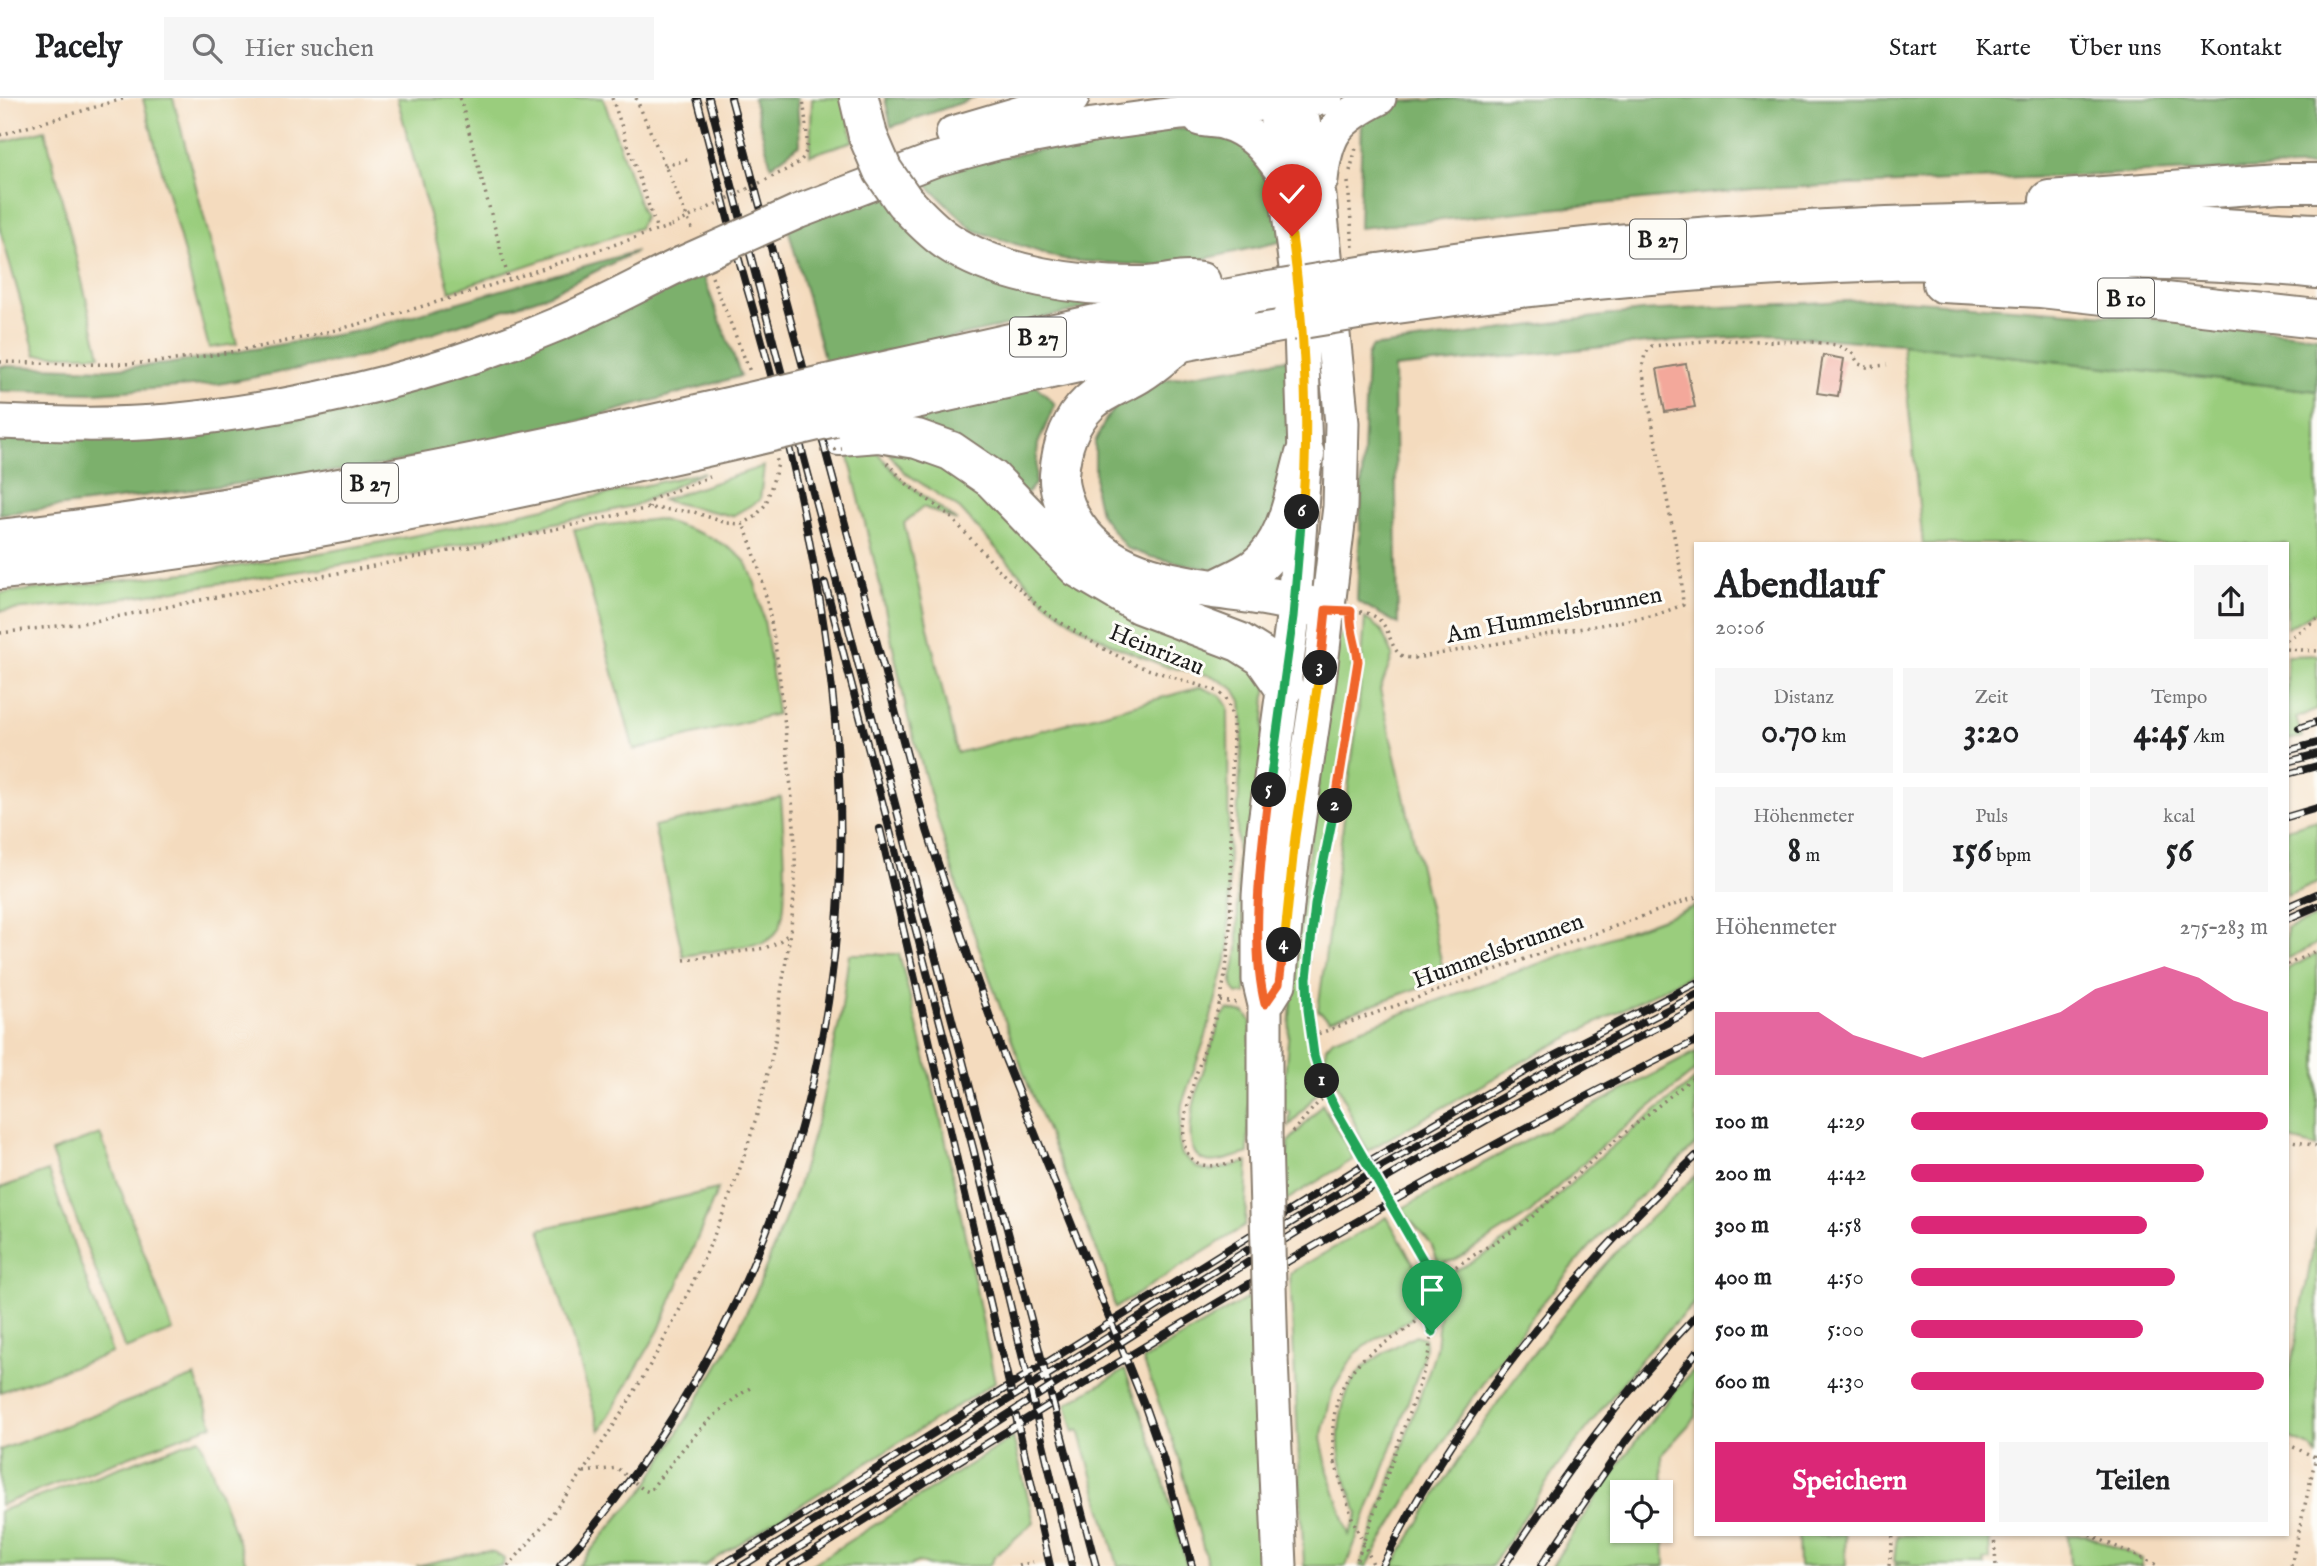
<!DOCTYPE html>
<html lang="de">
<head>
<meta charset="utf-8">
<style>
  body { margin:0; font-family:"IM FELL English",serif; background:#f6f6f6; color:#202124; height:100vh; display:flex; flex-direction:column; font-size:26px; white-space:nowrap }
  * { box-sizing:border-box; margin:0 }
  p { font-size:23px; color:#757577 }
  .icon { flex:none; width:38px; height:38px; fill:none; stroke:currentColor; stroke-width:2; stroke-linecap:round; stroke-linejoin:round }
  .map { position:relative; flex:1; overflow:hidden }
  .sheet { position:absolute; left:1694px; top:444px; width:595px; height:994px; display:flex; flex-direction:column; background:#fff; border-radius:0px; box-shadow:0 2px 5px #0004 }
  .sheet>* { flex:none }
  .buttons { position:absolute; left:1610px; top:1382px; display:grid; gap:14px }
  .buttons a { display:grid; place-items:center; width:63px; height:63px; border-radius:0px; background:#fff; box-shadow:0 2px 5px #0004; font-size:35px }
  .pin { position:absolute; display:grid; place-items:center; width:60px; height:60px; color:#fff; margin:-72px -30px; border-radius:50% 50% 50% 0; rotate:-45deg; box-shadow:0 0 7px #0007 }
  .pin .icon { rotate:45deg }
  .km { position:absolute; width:35px; height:35px; margin:-18px; border-radius:50%; background:#222; color:#fff; font-size:19px; line-height:35px; text-align:center }
  .round { display:grid; place-items:center; flex:none; width:74px; height:74px; border-radius:0px; background:#f6f6f6 }
  .summary { display:flex; align-items:center; justify-content:space-between; height:119px; padding:0 21px }
  h1 { font-size:38px; font-weight:700; line-height:52px }
  .figures { display:grid; grid-template-columns:repeat(3,1fr); gap:10px; height:119px; padding:7px 21px }
  .figures div { display:grid; align-content:center; border-radius:0px; background:#f6f6f6; text-align:center }
  .figures b { font-size:35px; font-weight:700 }
  .figures small { font-size:19px; font-weight:400 }
  .figures p { font-size:19px }
  .chart { height:196px; padding:14px 21px }
  .chart p { display:flex; justify-content:space-between }
  .chart svg { width:100%; height:126px; margin-top:7px; fill:#db2777; opacity:.7 }
  .action { display:flex; gap:14px; margin-top:auto; padding:14px 21px }
  .action a { flex:1; height:80px; border-radius:0px; background:#db2777; color:#fff; font-size:28px; font-weight:700; line-height:80px; text-align:center }
  .action a+a { background:#f6f6f6; color:#202124 }
  ul { padding:0 21px; list-style:none; font-size:23px }
  li { display:grid; grid-template-columns:112px 84px 1fr; align-items:center; height:52px }
  li i { height:18px; border-radius:9px; background:#db2777 }
  header { display:flex; align-items:center; gap:42px; box-sizing:border-box; height:98px; padding:0 35px; background:#fff; border-bottom:2px solid #e0e0e0 }
  header strong { font-size:33px }
  nav { display:flex; gap:38px; margin-inline-start:auto; font-size:24px }
  .search { width:490px; height:63px; background:#f6f6f6; display:flex; align-items:center; gap:18px; box-sizing:border-box; padding:0 24px; border-radius:0px; color:#757577; font-size:26px }
  .map>svg:first-child { display:block }
  .green { fill:#9acd7d; stroke:#5b744c; stroke-width:2; fill-rule:evenodd }
  .forest { fill:#7bb06c; stroke:#4c6644; stroke-width:2 }
  .building { fill:#f3a89b }
  .lines { fill:none; stroke-linecap:round; stroke-linejoin:round }
  .major-casing { stroke:#887c6d; stroke-width:37 }
  .highway-casing { stroke:#887c6d; stroke-width:42 }
  .path { stroke:#887c6d; stroke-width:3.5; stroke-dasharray:2 5; stroke-linecap:butt }
  .major { stroke:#fff; stroke-width:33 }
  .highway { stroke:#fff; stroke-width:38 }
  .rail-casing { stroke:#1c1c1c; stroke-width:8 }
  .rail { stroke:#fdfcf7; stroke-width:5; stroke-dasharray:16; stroke-linecap:butt }
  .major-bridge-casing { stroke:#887c6d; stroke-width:37; stroke-linecap:butt }
  .highway-bridge-casing { stroke:#887c6d; stroke-width:42; stroke-linecap:butt }
  .path-bridge { stroke:#887c6d; stroke-width:3.5; stroke-dasharray:2 5; stroke-linecap:butt }
  .major-bridge { stroke:#fff; stroke-width:33 }
  .highway-bridge { stroke:#fff; stroke-width:38 }
  .split-1-casing { stroke:#fff; stroke-width:14 }
  .split-2-casing { stroke:#fff; stroke-width:14 }
  .split-3-casing { stroke:#fff; stroke-width:14 }
  .split-4-casing { stroke:#fff; stroke-width:14 }
  .split-5-casing { stroke:#fff; stroke-width:14 }
  .split-6-casing { stroke:#fff; stroke-width:14 }
  .split-7-casing { stroke:#fff; stroke-width:14 }
  .split-1 { stroke:#22a559; stroke-width:9 }
  .split-2 { stroke:#22a559; stroke-width:9 }
  .split-3 { stroke:#f0652b; stroke-width:9 }
  .split-4 { stroke:#f5b400; stroke-width:9 }
  .split-5 { stroke:#f0652b; stroke-width:9 }
  .split-6 { stroke:#22a559; stroke-width:9 }
  .split-7 { stroke:#f5b400; stroke-width:9 }
  .labels { text-anchor:middle; stroke-width:6; stroke-linejoin:round; paint-order:stroke }
  .shield { fill:#fdfcf7; stroke:#605f5e; stroke-width:2 }
  .shield-label { font-size:23px; font-weight:bold; fill:#1c1c1c }
  .street-label { font-size:24px; fill:#1c1c1c; stroke:#fdfcf7 }
</style>
</head>
<body>
<header>
<strong>Pacely</strong>
<div class="search"><svg class="icon" aria-label="search" viewBox="0 0 24 24"><circle cx="10" cy="10" r="6"/><path d="M15 15l6 6"/></svg>Hier suchen</div>
<nav><a>Start</a><a>Karte</a><a>Über uns</a><a>Kontakt</a></nav>
</header>
<div class="map">
<svg width="2317" height="1468" viewBox="0 0 2317 1468">
  <rect width="100%" height="100%" fill="#fdfcf7"/>
  <filter id="ink" filterUnits="userSpaceOnUse"><feTurbulence type="fractalNoise" baseFrequency=".0143" numOctaves="2"/><feDisplacementMap in="SourceGraphic" scale="14" xChannelSelector="R" yChannelSelector="G"/><feConvolveMatrix kernelMatrix="1 2 1 2 8 2 1 2 1" color-interpolation-filters="sRGB"/></filter>
  <filter id="wash" filterUnits="userSpaceOnUse"><feTurbulence type="fractalNoise" baseFrequency=".00686" numOctaves="4" result="noise"/><feDisplacementMap in="SourceGraphic" scale="28" xChannelSelector="R" yChannelSelector="G"/><feGaussianBlur stdDeviation="1.57" result="paint"/><feColorMatrix in="noise" values="0 0 0 0 0 0 0 0 0 0 0 0 0 0 0 0 0 1.4 0 .05"/><feComposite in="paint" operator="in"/></filter>
  <g filter="url(#wash)">
    <rect width="100%" height="100%" fill="#f4dbbe"/>
    <path class="green" d="M173,0L237,246L209,250L143,1Z
      M397,0H603L644,119L639,130L450,193Z
      M812,0H845L853,43L810,57Z
      M45,32L100,257H36L0,131V45Z
      M1902,246L2317,293V513L2287,530V446H1923Z
      M847,351L876,353L899,379L957,423L923,409L904,425L957,655L1201,589L1221,598L1228,609L1229,851L1206,938L1182,1006L1179,1043L1182,1057L1198,1070L1210,1073L1248,1064L1245,1128L1115,1210L1105,1172L1028,987L958,791L908,620L880,487Z
      M888,354L925,359L1239,555L1267,582L1245,896H1237L1233,890L1232,882L1238,851L1237,725L1243,631L1241,603L1234,591L1212,578L1165,568L1117,549L1075,526L1044,503L960,411L904,374Z
      M764,368L760,402L732,418L662,402Z
      M704,374L636,407L420,455L84,506L0,513V495C72,488 144,481 216,471C380,449 543,411 704,374Z
      M658,421C687,430 718,439 741,459C763,477 773,585 777,616L634,652L574,431Z
      M1365,520L1381,532L1393,557L1380,592L1445,880L1330,922L1318,912L1358,617Z
      M1343,534L1349,538L1354,557C1348,612 1341,666 1332,721C1315,817 1289,891 1322,989L1289,1029L1290,1013H1282L1296,847L1338,543Z
      M2317,557V612L2296,620L2302,639L2287,642V558Z
      M781,699C783,726 790,810 779,830C776,837 770,841 763,845L683,858L654,728Z
      M2317,722V785L2287,798V731Z
      M1696,808V874L1536,956L1367,1053L1325,959L1326,949L1333,941Z
      M2317,819V846L2287,861V831Z
      M849,856H899L944,1034L995,1284L704,1468H578L621,1416L644,1392L732,1244L755,1196L797,1091L820,1013L841,916Z
      M2317,856V1049L2287,1041V871Z
      M1228,912L1245,915L1251,923L1248,1055C1236,1058 1219,1066 1206,1063C1166,1053 1215,943 1222,918Z
      M1696,954V972L1597,1052L1529,1116L1455,1162L1439,1166L1431,1146L1401,1111L1480,1067Z
      M1696,981V1046C1661,1080 1622,1113 1589,1150C1503,1247 1432,1356 1367,1468H1360L1432,1264L1436,1250L1443,1177C1506,1155 1552,1101 1600,1059C1631,1032 1664,1007 1696,981Z
      M1322,1006L1354,1061L1283,1104L1289,1043L1308,1023Z
      M100,1036L173,1233L125,1251L51,1054Z
      M48,1073L112,1255L0,1294V1090Z
      M1696,1077V1203L1643,1259L1557,1369L1492,1468H1393C1455,1362 1524,1261 1604,1167C1632,1135 1666,1107 1696,1077Z
      M718,1091L659,1232L600,1333L540,1131Z
      M1387,1119L1416,1170L1421,1185L1420,1203L1412,1220L1371,1244L1355,1256L1333,1292L1321,1340L1328,1373L1349,1437L1358,1416C1352,1397 1343,1378 1340,1359C1336,1331 1342,1288 1365,1268C1380,1256 1399,1246 1416,1237L1424,1240L1425,1248L1422,1264L1386,1365L1346,1468H1304L1290,1175Z
      M2317,1131V1357L2310,1349L2287,1339V1287Z
      M1251,1198L1264,1468H1208L1178,1357L1143,1262Z
      M1696,1269V1319L1662,1356L1665,1468H1552C1595,1399 1641,1330 1696,1269ZM1622,1395H1661V1433H1622Z
      M1125,1272L1158,1362L1187,1468H1118L1079,1332L1074,1334L1066,1306Z
      M195,1278L213,1327L0,1407V1352Z
      M1013,1339L1034,1424L995,1458L989,1468H929L918,1464L909,1468H810Z
      M200,1340L247,1468H0V1413Z
      M1798,1437H1845L1846,1468H1799Z
      M1897,1437H1989L1990,1462L1984,1463L1985,1468H1895L1896,1464H1911L1894,1463Z
      M2068,1437H2086L2142,1461V1468H2070Z
      M482,1453L494,1454L504,1461L503,1468H416Z"/>
    <path class="forest" d="M753,0H797L800,46L771,68Z
      M885,0H975L891,29Z
      M1463,0H2317V68L1753,91L1359,130L1362,21L1396,4Z
      M1151,30L1231,33L1274,73L1284,143L1168,169L1064,162L973,132L916,76Z
      M879,94L1115,204L826,267L788,130Z
      M637,153L545,198L365,258L219,286L95,295L0,293V268L107,271L167,266L358,233Z
      M701,172L741,278L536,335L377,368L0,416V342L204,334Z
      M1889,201L2151,220L2317,238V293L1902,246L1772,237L1634,246L1394,270L1398,526L1357,503L1367,258L1371,249L1641,213Z
      M1293,260L1297,348L1267,449L1214,472L1151,459L1126,450L1100,415L1095,393V344L1106,321L1124,297L1152,284Z
      M1035,287L1055,306L1038,346L1035,386L1025,398L897,316Z"/>
    <g id="blocks">
      <path class="building" d="M1823,257L1844,261L1838,298L1817,295Z
        M1686,266L1695,309L1665,314L1657,271Z"/>
    </g>
  </g>
  <g filter="url(#ink)">
    <use href="#blocks" fill-opacity="0" stroke="#887c6d" stroke-width="2"/>
    <g class="lines">
      <g class="major-casing">
        <path id="major" d="M1200,21C1207,23 1214,22 1222,24C1252,32 1267,52 1284,76
          M953,35L1072,0
          M1321,82C1326,35 1336,22 1379,0
          M797,114L934,62L997,45L1093,27L1181,15L1246,9L1274,2L1326,0
          M0,324C56,326 113,328 169,323C303,310 433,279 558,226C600,208 640,186 681,166
          M1269,902L1279,886L1290,779L1319,583L1340,409L1342,325L1319,98L1298,0
          M1265,1040V907L1259,882V798L1264,732L1293,519L1305,356L1300,200L1274,0
          M1271,1260L1280,1468"/>
      </g>
      <g class="highway-casing">
        <path id="highway" d="M859,0L868,38
          M2049,102L2279,85H2317
          M904,103C917,117 931,132 947,143C999,178 1081,189 1143,188C1162,188 1183,180 1201,184
          M1379,175C1600,141 1823,127 2048,124C2137,123 2228,131 2317,135
          M1942,185L2041,190L2317,221
          M1382,208C1595,177 1810,161 2026,161C2123,160 2221,161 2317,171
          M1182,243C1168,253 1155,266 1140,275C1123,286 1104,291 1089,305C1069,324 1061,350 1059,377C1058,391 1064,405 1070,418C1106,487 1197,487 1264,498C1285,501 1306,507 1327,512
          M827,286L1100,225L1251,196
          M834,319L1105,259L1290,223
          M839,338L878,335L917,341L951,353L992,381L1078,470L1139,506L1239,544L1263,559L1284,589
          M0,441C248,413 493,363 737,307
          M0,472C252,450 499,396 746,340
          M1216,491C1229,484 1244,478 1255,470C1289,444 1294,394 1305,356"/>
      </g>
      <path class="path" d="M460,0L509,183
        M612,0L657,132
        M636,0L693,133
        M0,37L126,0
        M665,68L690,61
        M784,73C792,69 802,64 805,56C810,44 804,14 803,0
        M1350,73L1356,50
        M1348,84L1353,150
        M712,179L751,276
        M0,264C54,265 110,269 165,263C340,244 505,182 671,128
        M887,365L909,388L949,417L1003,476L1047,516L1102,550L1138,568L1217,593L1226,600L1233,621C1233,658 1231,695 1231,733C1231,790 1233,846 1220,903C1212,937 1174,1021 1186,1052C1196,1076 1223,1067 1242,1061
        M649,410L650,404L658,399L710,379
        M1353,513C1397,515 1383,549 1404,559C1408,560 1412,560 1416,560L1656,517L1683,507L1681,474L1642,271L1645,256L1652,248L1714,242L1812,244L1837,247L1852,255L1859,266L1867,269L1887,267
        M0,535L90,524L505,442L649,410L694,414L726,425L743,426L755,419L766,406L778,366L776,360
        M2287,542L2317,521
        M2287,551L2317,553
        M1315,805L1332,729L1358,563L1356,544L1351,531
        M684,862L765,850L777,845L790,835
        M2287,867L2317,852
        M1308,879C1308,926 1313,970 1336,1012
        M1220,903L1239,905
        M1312,938L1696,799
        M1292,1034L1327,995
        M2287,1042L2317,1048
        M1430,1179L1455,1169L1511,1134L1532,1119L1599,1056L1696,977
        M2287,1346L2317,1360
        M1335,1365C1328,1323 1336,1278 1374,1252C1394,1238 1411,1233 1426,1212
        M584,1374L617,1370L644,1392L649,1394C679,1354 708,1317 750,1290
        M1994,1437L1996,1468
        M2090,1437L2160,1468
        M508,1468C550,1423 586,1371 619,1319C689,1207 745,1083 773,953C778,932 779,909 782,887C787,857 792,827 794,797C798,746 791,692 786,640C780,574 770,487 743,426
        M1019,1468L1033,1464
        M1355,1468L1427,1264L1432,1234L1426,1212L1430,1179L1416,1150
        M1889,1468L1893,1437
        M2291,1468L2317,1354"/>
      <use href="#major" class="major"/>
      <use href="#highway" class="highway"/>
      <g class="rail-casing">
        <path id="rail" d="M709,0L1096,1468
          M731,0L927,732L968,857L1003,956L1144,1306L1163,1360L1192,1468
          M825,485L974,1054L1072,1468
          M2299,630L2317,624
          M2287,653L2317,645
          M2287,664L2317,656
          M2287,676L2317,668
          M2287,719L2317,710
          M880,731L1011,1294
          M2287,809L2317,796
          M2287,821L2317,808
          M1016,1318L1050,1468
          M560,1468C755,1250 854,972 839,679C831,519 795,358 751,204C731,137 715,68 697,0
          M721,1468L1371,1062L1540,965L1696,885
          M742,1468L1377,1071L1545,975L1696,897
          M770,1468C1075,1277 1373,1071 1696,910
          M791,1468C1086,1283 1383,1096 1696,943
          M1382,1468C1398,1438 1413,1407 1431,1379C1505,1260 1595,1154 1696,1058
          M1504,1468C1563,1378 1621,1296 1696,1218
          M1541,1468L1626,1343L1696,1255"/>
      </g>
      <use href="#rail" class="rail"/>
      <g class="major-bridge-casing">
        <path id="major-bridge" d="M681,166L797,114
          M1265,1040L1271,1260"/>
      </g>
      <g class="highway-bridge-casing">
        <path id="highway-bridge" d="M868,38L883,73L904,103
          M1251,196L1379,175
          M1290,223L1382,208
          M737,307L827,286
          M746,340L834,319"/>
      </g>
      <path class="path-bridge" d="M671,128L784,73
        M820,353L842,351
        M1336,1012L1416,1150
        M1335,1365L1352,1420L1374,1468"/>
      <use href="#major-bridge" class="major-bridge"/>
      <use href="#highway-bridge" class="highway-bridge"/>
    </g>
  </g>
  <g class="lines" filter="url(#ink)">
    <g class="split-1-casing">
      <path id="split-1" d="M1322,983L1336,1012L1424,1164L1430,1180L1426,1212L1432,1234"/>
    </g>
    <g class="split-2-casing">
      <path id="split-2" d="M1322,983L1314,957L1308,912L1307,880L1315,807L1335,708"/>
    </g>
    <g class="split-3-casing">
      <path id="split-3" d="M1320,570L1326,512L1351,513C1349,531 1357,546 1358,563L1335,708"/>
    </g>
    <g class="split-4-casing">
      <path id="split-4" d="M1284,847L1295,739L1320,570"/>
    </g>
    <g class="split-5-casing">
      <path id="split-5" d="M1269,692C1261,754 1250,847 1265,906L1279,886L1284,847"/>
    </g>
    <g class="split-6-casing">
      <path id="split-6" d="M1269,692L1293,519L1302,414"/>
    </g>
    <g class="split-7-casing">
      <path id="split-7" d="M1292,138C1304,227 1310,325 1302,414"/>
    </g>
    <use href="#split-1" class="split-1"/>
    <use href="#split-2" class="split-2"/>
    <use href="#split-3" class="split-3"/>
    <use href="#split-4" class="split-4"/>
    <use href="#split-5" class="split-5"/>
    <use href="#split-6" class="split-6"/>
    <use href="#split-7" class="split-7"/>
  </g>
  <g class="labels">
    <g class="shield">
      <rect x="1630" y="121.5" width="56" height="39" rx="5"/>
      <rect x="2098" y="180.5" width="56" height="39" rx="5"/>
      <rect x="1010" y="219.5" width="56" height="39" rx="5"/>
      <rect x="342" y="365.5" width="56" height="39" rx="5"/>
    </g>
    <g class="shield-label">
      <text x="1658" y="149">B 27</text>
      <text x="2126" y="208">B 10</text>
      <text x="1038" y="247">B 27</text>
      <text x="370" y="393">B 27</text>
    </g>
    <g class="street-label">
      <text transform="translate(1554 516) rotate(-11)" y="8">Am Hummelsbrunnen</text>
      <text transform="translate(1157 551) rotate(22)" y="8">Heinrizau</text>
      <text transform="translate(1498 852) rotate(-20)" y="8">Hummelsbrunnen</text>
    </g>
  </g>
</svg>
<div class="buttons">
<a><svg class="icon" aria-label="locate" viewBox="0 0 24 24"><circle cx="12" cy="12" r="6"/><path d="M12 2v4M12 18v4M2 12h4M18 12h4"/></svg></a>
</div>
<div class="pin" style="left:1432px;top:1234px;background:#1e9e55"><svg class="icon" aria-label="arrive" viewBox="0 0 24 24"><path d="M6 21V4h12l-3 4 3 4H6"/></svg></div>
<div class="pin" style="left:1292px;top:138px;background:#d93025"><svg class="icon" aria-label="check" viewBox="0 0 24 24"><path d="M5 12l5 5 9-10"/></svg></div>
<b class="km" style="left:1322px;top:983px">1</b>
<b class="km" style="left:1335px;top:708px">2</b>
<b class="km" style="left:1320px;top:570px">3</b>
<b class="km" style="left:1284px;top:847px">4</b>
<b class="km" style="left:1269px;top:692px">5</b>
<b class="km" style="left:1302px;top:414px">6</b>
<section class="sheet">
<div class="summary"><div><h1>Abendlauf</h1><p>20:06</p></div><a class="round"><svg class="icon" aria-label="share" viewBox="0 0 24 24"><path d="M12 15V3M7 8l5-5 5 5M5 13v7h14v-7"/></svg></a></div>
<div class="figures">
<div><p>Distanz</p><b>0.70<small> km</small></b></div>
<div><p>Zeit</p><b>3:20</b></div>
<div><p>Tempo</p><b>4:45<small> /km</small></b></div>
</div>
<div class="figures">
<div><p>Höhenmeter</p><b>8<small> m</small></b></div>
<div><p>Puls</p><b>156<small> bpm</small></b></div>
<div><p>kcal</p><b>56</b></div>
</div>
<div class="chart"><p><span>Höhenmeter</span>275–283 m</p>
<svg viewBox="0 0 160 44" preserveAspectRatio="none"><path d="M0 44V22L10 22L20 22L30 22L40 30L50 34L60 38L70 34L80 30L90 26L100 22L110 14L120 10L130 6L140 10L150 18L160 22V44z"/></svg>
</div>
<ul>
<li><b>100 m</b>4:29<i style="width:100%"></i></li>
<li><b>200 m</b>4:42<i style="width:82%"></i></li>
<li><b>300 m</b>4:58<i style="width:66%"></i></li>
<li><b>400 m</b>4:50<i style="width:74%"></i></li>
<li><b>500 m</b>5:00<i style="width:65%"></i></li>
<li><b>600 m</b>4:30<i style="width:99%"></i></li>
</ul>
<div class="action"><a>Speichern</a><a>Teilen</a></div>
</section>
</div>
</body>
</html>
